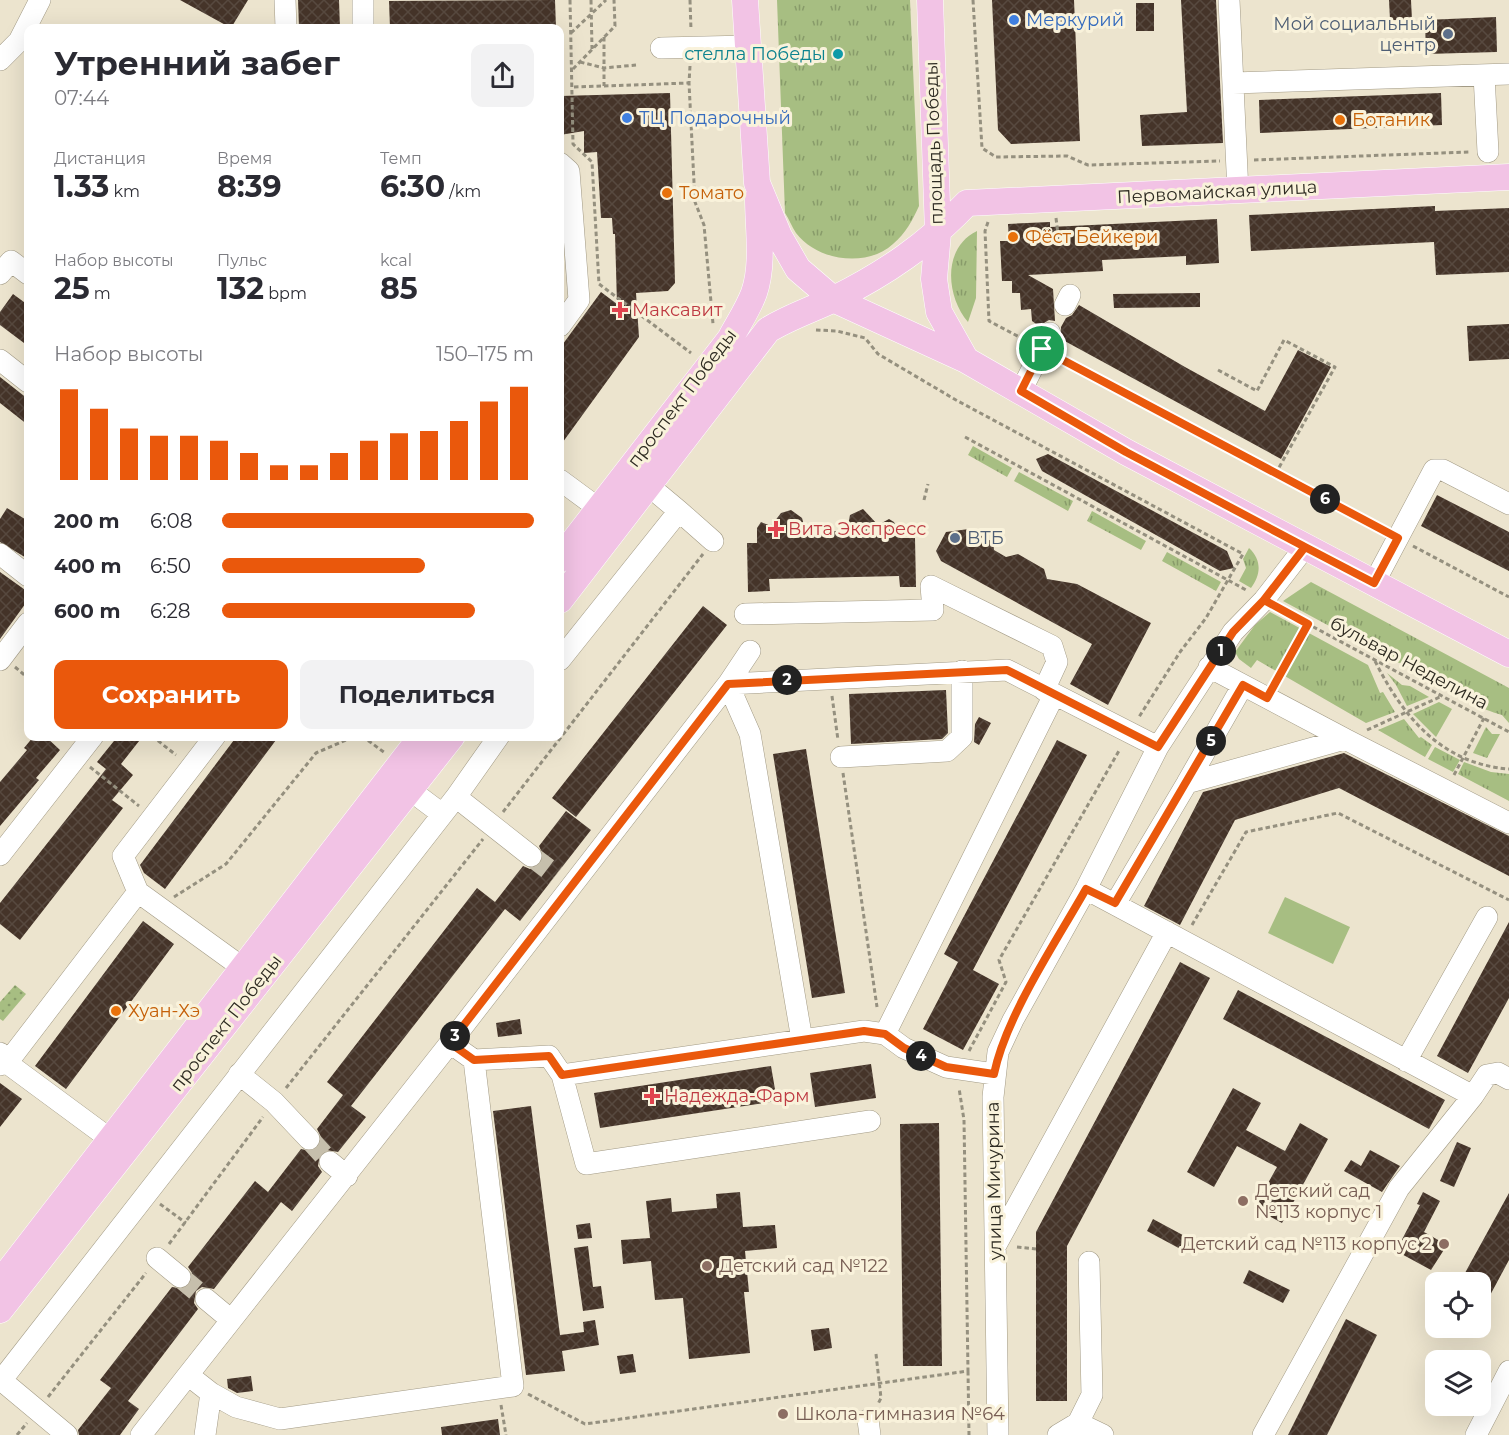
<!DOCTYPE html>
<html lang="ru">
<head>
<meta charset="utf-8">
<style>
  body { margin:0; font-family:Montserrat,sans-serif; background:#f2f2f3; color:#2b2b33; height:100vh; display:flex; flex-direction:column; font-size:22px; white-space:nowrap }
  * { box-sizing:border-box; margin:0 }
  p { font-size:20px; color:#7c7c81 }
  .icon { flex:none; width:33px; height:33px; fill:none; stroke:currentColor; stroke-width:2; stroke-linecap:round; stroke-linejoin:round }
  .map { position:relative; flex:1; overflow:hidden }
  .sheet { position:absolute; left:24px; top:24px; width:540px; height:717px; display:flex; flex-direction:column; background:#fff; border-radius:12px; box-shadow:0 6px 24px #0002 }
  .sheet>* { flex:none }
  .tools { position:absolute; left:1425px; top:1272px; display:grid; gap:12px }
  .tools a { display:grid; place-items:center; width:66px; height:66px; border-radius:12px; background:#fff; box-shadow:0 6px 24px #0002; font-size:30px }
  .pin { position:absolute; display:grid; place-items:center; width:51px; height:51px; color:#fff; margin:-26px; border:3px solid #fff; border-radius:50%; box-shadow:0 2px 6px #0007 }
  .km { position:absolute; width:30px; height:30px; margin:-15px; border-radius:50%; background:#222; color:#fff; font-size:16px; line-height:30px; text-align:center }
  .round { display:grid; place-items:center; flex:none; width:63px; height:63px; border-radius:12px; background:#f2f2f3 }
  .headline { display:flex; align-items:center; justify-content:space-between; height:102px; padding:0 30px }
  h1 { font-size:33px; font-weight:700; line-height:45px }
  .metrics { display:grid; grid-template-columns:repeat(3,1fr); gap:9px; height:102px; padding:6px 30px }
  .metrics div { display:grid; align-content:center }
  .metrics b { font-size:30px; font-weight:700 }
  .metrics small { font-size:16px; font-weight:400 }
  .metrics p { font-size:16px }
  .chart { height:168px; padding:12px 30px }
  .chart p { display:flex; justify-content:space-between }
  .chart svg { width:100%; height:108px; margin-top:6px; stroke:#ea580c; stroke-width:6 }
  .cta { display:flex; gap:12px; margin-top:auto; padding:12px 30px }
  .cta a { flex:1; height:69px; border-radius:12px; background:#ea580c; color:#fff; font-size:24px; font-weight:700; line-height:69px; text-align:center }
  .cta a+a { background:#f2f2f3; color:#2b2b33 }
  ul { padding:0 30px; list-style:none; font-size:20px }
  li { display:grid; grid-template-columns:96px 72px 1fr; align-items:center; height:45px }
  li i { height:15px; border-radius:8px; background:#ea580c }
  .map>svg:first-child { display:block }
  .grass { fill:url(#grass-tufts) }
  .park { fill:url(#park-dots) }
  .pitch { fill:#a7be82 }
  .building { fill:url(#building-cross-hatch) }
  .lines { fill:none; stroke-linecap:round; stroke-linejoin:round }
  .minor-tunnel { stroke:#c6bfac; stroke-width:21; stroke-dasharray:21 10; stroke-linecap:butt }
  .minor-casing { stroke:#a29a85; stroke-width:22 }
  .major-casing { stroke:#fff; stroke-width:27 }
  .path { stroke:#95907f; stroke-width:3; stroke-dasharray:4.5 3; stroke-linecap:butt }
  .minor { stroke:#fff; stroke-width:21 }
  .major { stroke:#f2c3e5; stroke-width:26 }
  .route-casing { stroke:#fff; stroke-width:12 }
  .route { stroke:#ea580c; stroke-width:8 }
  .shop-dot { fill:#3f7fe0; stroke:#f9f2db; stroke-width:2 }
  .service-dot { fill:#5c6f8a; stroke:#f9f2db; stroke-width:2 }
  .culture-dot { fill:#0f9aa8; stroke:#f9f2db; stroke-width:2 }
  .food-dot { fill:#e8710a; stroke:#f9f2db; stroke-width:2 }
  .health-dot { fill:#e0444e; stroke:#f9f2db; stroke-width:2 }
  .education-dot { fill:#8d6e63; stroke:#f9f2db; stroke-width:2 }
  .labels { text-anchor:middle; stroke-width:6; stroke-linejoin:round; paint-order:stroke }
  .shop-label { font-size:18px; fill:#366cbe; stroke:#f9f2db; text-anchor:start }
  .service-label { font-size:18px; fill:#4e5e75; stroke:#f9f2db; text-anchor:end }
  .culture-label { font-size:18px; fill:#0d838f; stroke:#f9f2db; text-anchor:end }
  .food-label { font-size:18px; fill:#c56008; stroke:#f9f2db; text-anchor:start }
  .street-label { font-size:18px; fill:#2e2b22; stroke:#f9f2db }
  .health-label { font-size:18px; fill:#be3a42; stroke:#f9f2db; text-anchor:start }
  .education-label { font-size:18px; fill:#785e54; stroke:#f9f2db; text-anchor:start }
</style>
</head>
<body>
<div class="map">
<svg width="1509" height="1435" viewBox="0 0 1509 1435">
  <defs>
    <pattern id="grass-tufts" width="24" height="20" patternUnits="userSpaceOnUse" patternTransform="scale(1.5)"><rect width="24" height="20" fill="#a7be82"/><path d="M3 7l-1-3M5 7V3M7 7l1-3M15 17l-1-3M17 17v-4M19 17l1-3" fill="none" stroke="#889b6a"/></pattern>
    <pattern id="park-dots" width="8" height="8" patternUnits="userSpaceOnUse" patternTransform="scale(1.5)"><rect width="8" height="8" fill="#a7be82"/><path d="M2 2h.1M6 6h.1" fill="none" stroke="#889b6a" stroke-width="1.8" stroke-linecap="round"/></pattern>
    <pattern id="building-cross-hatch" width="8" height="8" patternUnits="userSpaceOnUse" patternTransform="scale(1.5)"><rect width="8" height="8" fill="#453429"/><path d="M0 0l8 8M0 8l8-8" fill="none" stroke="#57493f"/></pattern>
  </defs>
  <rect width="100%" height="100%" fill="#ece4ce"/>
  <path class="grass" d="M777,0H910L919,206C912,221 906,233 893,244C867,268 817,261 796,233C792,227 789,219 785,213Z
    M977,231L976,298L968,322C946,296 942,248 977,231Z
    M973,446L1012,468L1007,477L968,455Z
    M1019,472L1073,501L1068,511L1014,481Z
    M1092,511L1146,541L1141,550L1087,521Z
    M1249,548C1262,560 1261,575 1251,588L1239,581L1246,568L1243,559Z
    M1167,552L1221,582L1216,591L1162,561Z
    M1311,582L1509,688V723L1502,715C1479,708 1465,702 1447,686L1438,685L1418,674L1413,666C1401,663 1387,662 1380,650L1370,648L1283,601Z
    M1270,612L1368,665L1380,693L1383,692L1395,712L1366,723L1257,660L1251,668L1239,659L1235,652L1255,625Z
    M1387,673L1402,685L1410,686L1429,697L1407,706L1396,685Z
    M1439,702L1452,709L1436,737L1413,714Z
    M1404,719L1419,738L1421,737L1432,745L1425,757L1378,730Z
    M1486,727L1492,734H1500L1487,758L1473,753Z
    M1435,747L1460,760L1453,772L1428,759Z
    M1464,762L1491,772L1509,774V801L1458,774Z"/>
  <path class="park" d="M15,985L26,994L3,1021L0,1019V1002Z"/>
  <path class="pitch" d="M1285,897L1350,927L1333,964L1268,933Z"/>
  <path class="building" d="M180,0H248L231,28Z
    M298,0H339L340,28H299Z
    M555,0L556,28H390L389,1Z
    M992,0H1074L1080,141L1011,144L998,130Z
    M1181,0H1216L1223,143L1142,146L1140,115L1187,112Z
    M1389,0H1411L1412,20H1390Z
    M1136,3H1154V31H1136Z
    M1496,17L1497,52L1426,54L1425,20Z
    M670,93L675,283L668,291L636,293L639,337L560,446V348L601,292L617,304L615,234H613L612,218H601L597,152L584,153V131L560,135V96Z
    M1441,93L1442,125L1260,133L1259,100Z
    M1435,206V211L1509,208V272L1436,275L1434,242L1251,251L1249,215Z
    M1217,219L1219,263L1186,265V256L1102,260L1103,271L1028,275L1053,289L1055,321L1049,320L1039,326L1032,321L1031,309L1021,310L1020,293H1012V281H1002L1000,241H1009L1008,224L1050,222V227Z
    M1200,293V307L1114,308L1113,294Z
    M13,294L28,305V346L0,325V312Z
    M1079,305L1185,367L1265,411L1298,350L1331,367L1281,459L1061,339V327L1066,318L1072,315Z
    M1509,324V359L1469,361L1467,326Z
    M0,377L28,399V425L0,403Z
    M1048,454L1227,551L1234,568L1220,571L1042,471L1036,459Z
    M1437,495L1509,532V571L1421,526Z
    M7,508L28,521V559L0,542V519Z
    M863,509L878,525L889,519L894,522L901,538H915L916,587H900L899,576L769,579L770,591L748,592L747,543H757V528L761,522L771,526L781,513L791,510L802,518L807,536L819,531H847L850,515Z
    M969,529L993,542L994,550L1006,557L1018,554L1044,569L1047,579L1077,584L1151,623L1108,705L1070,684L1092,644L941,561L936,551L946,532Z
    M0,572L28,592V600L0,639Z
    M703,606L727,625L576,817L552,798Z
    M946,690L948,733L942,739L851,744L849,694Z
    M979,717L991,723L979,745L974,742L975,724Z
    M34,736H45L60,750L36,778L39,780L0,826V782L27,750L24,748Z
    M118,736H143L121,764L133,775L112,800L123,808L20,940L0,924V903L106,769L97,762Z
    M237,736H279L165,889L144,873L140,865Z
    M1057,740L1087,755L973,970L999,984L963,1050L923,1029L958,962L944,954Z
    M806,749L845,993L812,998L773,754Z
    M1344,753L1509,836V876L1339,788L1235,820L1180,925L1144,906L1203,792Z
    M566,811L591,830L520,921L505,909L483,937L351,1106L366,1117L338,1152L326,1150L320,1154L318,1166L322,1172L292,1211L281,1202L214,1289L202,1287L196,1291L194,1303L198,1309L128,1401L139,1409L120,1435H79L78,1430L111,1388L100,1380L172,1287L184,1289L190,1285L192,1273L188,1267L255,1181L268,1192L301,1149L311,1151L318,1148L321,1137L317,1129L343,1095L327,1082L477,888L495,902L523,866L530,869L541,864L544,857L539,846Z
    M143,921L174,944L66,1089L35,1066Z
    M1509,922V998L1468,1073L1437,1056Z
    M1180,962L1210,978L1067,1246V1401H1036V1232Z
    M1238,990L1445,1100L1429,1129L1223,1019Z
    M520,1019L522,1034L498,1037L496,1023Z
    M871,1064L876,1098L815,1107L810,1073Z
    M771,1066L777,1101L600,1128L594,1093Z
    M0,1083L22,1099L0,1127Z
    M1233,1088L1261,1103L1246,1130L1285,1151L1300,1123L1328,1139L1282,1223L1254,1208L1277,1167L1237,1146L1214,1187L1187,1172Z
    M531,1106L560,1335L584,1332L583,1322L595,1320L599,1345L562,1351L565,1371L526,1375L493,1111Z
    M939,1123L942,1366H903L900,1124Z
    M1457,1142L1471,1148L1454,1187L1440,1181Z
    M1370,1150L1400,1166L1382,1192L1344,1171L1351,1160L1361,1166Z
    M740,1192L743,1227L775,1225L777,1248L745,1251L749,1292H744L750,1353L689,1359L683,1298L655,1300L651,1261L623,1264L621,1240L650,1238L646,1201L671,1198L672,1212L717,1208L716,1194Z
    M1423,1192L1440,1201L1424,1232L1447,1245L1431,1270L1396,1251L1420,1205L1417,1204Z
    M1509,1193V1260L1480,1314V1282H1460Z
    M1153,1219L1192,1240L1186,1252L1147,1231Z
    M590,1223L592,1238L578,1239L576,1225Z
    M588,1246L593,1287L601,1286L604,1308L583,1311L574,1248Z
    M1249,1270L1290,1290L1283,1303L1243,1283Z
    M1346,1319L1377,1335L1327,1435H1288Z
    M829,1328L832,1348L814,1351L811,1330Z
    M633,1354L636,1372L620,1374L617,1356Z
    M251,1376L253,1391L237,1393L228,1388L227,1379Z
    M498,1419L500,1435H442L441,1427Z"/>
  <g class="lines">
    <path class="minor-tunnel" d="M531,856L556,875
      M309,1139L330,1162
      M180,1277L206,1299"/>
    <g class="minor-casing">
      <path id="minor" d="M285,0L286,28
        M363,0V28
        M1229,0L1238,192
        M661,48L748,46
        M0,60L19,41L40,0
        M1484,75L1488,152
        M1233,83L1509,74
        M560,163L569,171L579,300L560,326
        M0,274L11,261L28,274
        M1065,305L1070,295
        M0,360L28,382
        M1021,391L1050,333
        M560,480L598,508
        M679,511L713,541
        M0,554L28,576
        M1374,583L1434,470H1443L1509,504
        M745,614L933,610L931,586L1052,646L1057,662L1044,690
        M0,660L28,623
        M560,660L679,511L649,486
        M1209,667L1345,739
        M841,757L947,751L962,737V671
        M1187,783L1243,685
        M410,790L442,814
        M456,797L531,856
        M0,855L93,736
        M1086,889L1473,1096L1487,1075L1498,1073L1509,1079
        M138,892L243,968
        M1115,904L1187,783L1345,739L1509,823
        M885,1034L1054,695
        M802,1040L750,734L728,684L1007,670L1158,747
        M450,1043L728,684L750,651
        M0,1053L7,1063L110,1139
        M474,1060L513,1386L280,1419L236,1407L211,1393L188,1375L450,1043L474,1060L549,1056L562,1075L864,1031L885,1034L904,1048L946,1067L994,1074
        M1406,1061L1487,917
        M0,1065L7,1063L138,892L123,856L215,736
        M239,1074L274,1102L309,1139
        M562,1075L586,1164L870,1121
        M330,1162L347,1176
        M996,1245L1167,932
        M157,1258L180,1277
        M206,1299L230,1319
        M1,1380L67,1435
        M0,1382L456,797L499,736
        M868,1420L870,1435
        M1078,1423L1103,1435
        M141,1435L188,1375
        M205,1435L211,1393
        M998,1435L993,1097L998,1052L1013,1020L1086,889L1158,747L1233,632L1264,600L1305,547
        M1058,1435L1078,1423L1092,1395L1089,1262
        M1263,1435L1399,1188L1473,1096
        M1476,1435L1509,1371"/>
    </g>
    <g class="major-casing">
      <path id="major" d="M745,0L757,183L779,236L798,269L833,299L966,360L1126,452L1509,654
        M930,0L938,233L934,279L939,312L966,360
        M560,559L730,339C738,324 748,309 754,293C764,264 758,228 758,198
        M560,600L768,330C789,317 811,310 834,299C886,273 927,245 967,203L1509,177
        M2,1280L422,736
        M0,1310L452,736"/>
    </g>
    <path class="path" d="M570,0L573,144L592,162L599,284L691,353
      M591,0L592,49
      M690,0L691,30
      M973,0L982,148L996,157L1067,156L1088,165L1220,161
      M571,33L606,0
      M604,37V86
      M580,62L604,68L636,65
      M690,66L689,83L695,202L704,225L713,324
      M573,69L615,26L614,0
      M574,87L689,83
      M1254,160L1469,152
      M1056,218L1058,234
      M988,222L985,231L989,321L1025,340
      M816,330L837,331L865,338L878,354L956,400L1243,554L1206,618L1180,652L1139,717
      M1057,357L1383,530
      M1218,370L1257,391L1284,340L1335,367L1276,473
      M965,437L1248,591
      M924,500L928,484
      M1413,546L1509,597
      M1280,609L1509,732
      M1375,661C1403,717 1442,764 1509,769
      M15,667L28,678
      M1275,683L1308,624
      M832,696L838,740
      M1367,730L1442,696
      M152,736L176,755
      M362,736L385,753
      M90,767L139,806
      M843,773L877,1007
      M1454,775L1484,718
      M503,812L703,554
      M174,897L226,864L316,753L355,736
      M1192,925L1246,832L1338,813L1509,900
      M969,1051L1006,982L999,960L1120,749
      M286,1088L483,839
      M160,1204L186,1223
      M169,1244L263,1117
      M1017,1247L1036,1249
      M876,1354L881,1398L878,1404
      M968,1371L969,1435
      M528,1394L585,1424L968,1371L964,1120L959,1088
      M48,1397L146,1273
      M501,1405L506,1435
      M17,1435L27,1423"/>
    <use href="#minor" class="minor"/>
    <use href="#major" class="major"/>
  </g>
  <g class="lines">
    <g class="route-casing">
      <path id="route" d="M1042,349L1021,391L1126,452L1305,547L1264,600L1233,632L1158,747L1007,670L728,684L450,1043L474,1060L549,1056L562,1075L864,1031L885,1034L904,1048L946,1067L994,1074C1006,1016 1056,942 1086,889L1115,903L1243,685L1267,698L1308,624L1264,600L1305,547L1374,583L1398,538L1042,349"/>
    </g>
    <use href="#route" class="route"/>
  </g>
  <g class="shop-dot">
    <circle cx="1014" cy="20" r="6"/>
    <circle cx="627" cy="118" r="6"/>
  </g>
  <g class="service-dot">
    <circle cx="1448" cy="34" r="6"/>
    <circle cx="955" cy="538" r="6"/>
  </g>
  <circle class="culture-dot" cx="838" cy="54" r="6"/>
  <g class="food-dot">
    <circle cx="1340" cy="120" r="6"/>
    <circle cx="667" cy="193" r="6"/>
    <circle cx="1013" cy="237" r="6"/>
    <circle cx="116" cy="1011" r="6"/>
  </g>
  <g class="health-dot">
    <path d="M617 301h6v6h6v6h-6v6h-6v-6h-6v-6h6z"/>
    <path d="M773 520h6v6h6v6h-6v6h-6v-6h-6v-6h6z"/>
    <path d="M649 1087h6v6h6v6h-6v6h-6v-6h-6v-6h6z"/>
  </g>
  <g class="education-dot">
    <circle cx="1243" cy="1201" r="6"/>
    <circle cx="1444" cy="1244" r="6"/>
    <circle cx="707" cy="1266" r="6"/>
    <circle cx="783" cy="1414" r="6"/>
  </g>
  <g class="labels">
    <g class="shop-label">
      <text x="1026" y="26">Меркурий</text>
      <text x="639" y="124">ТЦ Подарочный</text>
    </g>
    <g class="service-label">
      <text x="1436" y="30">Мой социальный<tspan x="1436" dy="21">центр</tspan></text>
      <text x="967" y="544" text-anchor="start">ВТБ</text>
    </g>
    <g class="culture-label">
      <text x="826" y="60">стелла Победы</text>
    </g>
    <g class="food-label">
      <text x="1352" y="126">Ботаник</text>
      <text x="679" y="199">Томато</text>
      <text x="1025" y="243">Фёст Бейкери</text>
      <text x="128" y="1017">Хуан-Хэ</text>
    </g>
    <g class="street-label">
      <text transform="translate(934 143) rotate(-92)" y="6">площадь Победы</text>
      <text transform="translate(1217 192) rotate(-3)" y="6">Первомайская улица</text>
      <text transform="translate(682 398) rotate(-53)" y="6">проспект Победы</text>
      <text transform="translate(1409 663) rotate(28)" y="6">бульвар Неделина</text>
      <text transform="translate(226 1023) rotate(-52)" y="6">проспект Победы</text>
      <text transform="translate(994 1181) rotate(-91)" y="6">улица Мичурина</text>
    </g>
    <g class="health-label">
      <text x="632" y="316">Максавит</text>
      <text x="788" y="535">Вита Экспресс</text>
      <text x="664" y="1102">Надежда-Фарм</text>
    </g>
    <g class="education-label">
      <text x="1255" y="1197">Детский сад<tspan x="1255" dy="21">№113 корпус 1</tspan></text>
      <text x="1432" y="1250" text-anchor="end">Детский сад №113 корпус 2</text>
      <text x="719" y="1272">Детский сад №122</text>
      <text x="795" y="1420">Школа-гимназия №64</text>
    </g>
  </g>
</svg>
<div class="tools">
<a><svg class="icon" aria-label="locate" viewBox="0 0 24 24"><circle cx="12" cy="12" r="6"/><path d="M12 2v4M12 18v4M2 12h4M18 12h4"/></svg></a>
<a><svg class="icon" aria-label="layers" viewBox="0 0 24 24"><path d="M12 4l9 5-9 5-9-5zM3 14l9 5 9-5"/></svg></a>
</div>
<div class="pin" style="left:1042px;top:349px;background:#1e9e55"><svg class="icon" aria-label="arrive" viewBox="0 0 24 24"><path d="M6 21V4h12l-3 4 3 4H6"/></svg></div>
<b class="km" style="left:1221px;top:651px">1</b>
<b class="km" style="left:787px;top:680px">2</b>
<b class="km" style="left:455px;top:1036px">3</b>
<b class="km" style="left:921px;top:1056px">4</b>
<b class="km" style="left:1211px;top:741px">5</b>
<b class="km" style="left:1325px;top:499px">6</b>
<section class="sheet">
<div class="headline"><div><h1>Утренний забег</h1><p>07:44</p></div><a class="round"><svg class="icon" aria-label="share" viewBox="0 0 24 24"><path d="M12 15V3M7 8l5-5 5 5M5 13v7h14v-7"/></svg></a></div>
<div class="metrics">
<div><p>Дистанция</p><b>1.33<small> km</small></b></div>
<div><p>Время</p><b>8:39</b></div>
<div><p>Темп</p><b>6:30<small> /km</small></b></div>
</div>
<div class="metrics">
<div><p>Набор высоты</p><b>25<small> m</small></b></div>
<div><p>Пульс</p><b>132<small> bpm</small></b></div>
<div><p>kcal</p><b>85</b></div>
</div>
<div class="chart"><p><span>Набор высоты</span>150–175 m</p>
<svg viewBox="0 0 160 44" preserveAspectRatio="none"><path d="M5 44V7M15 44V15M25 44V23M35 44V26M45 44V26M55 44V28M65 44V33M75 44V38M85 44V38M95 44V33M105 44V28M115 44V25M125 44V24M135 44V20M145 44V12M155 44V6"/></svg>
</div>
<ul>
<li><b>200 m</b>6:08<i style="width:100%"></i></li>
<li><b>400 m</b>6:50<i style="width:65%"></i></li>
<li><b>600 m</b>6:28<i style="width:81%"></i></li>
</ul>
<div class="cta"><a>Сохранить</a><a>Поделиться</a></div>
</section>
</div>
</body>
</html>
